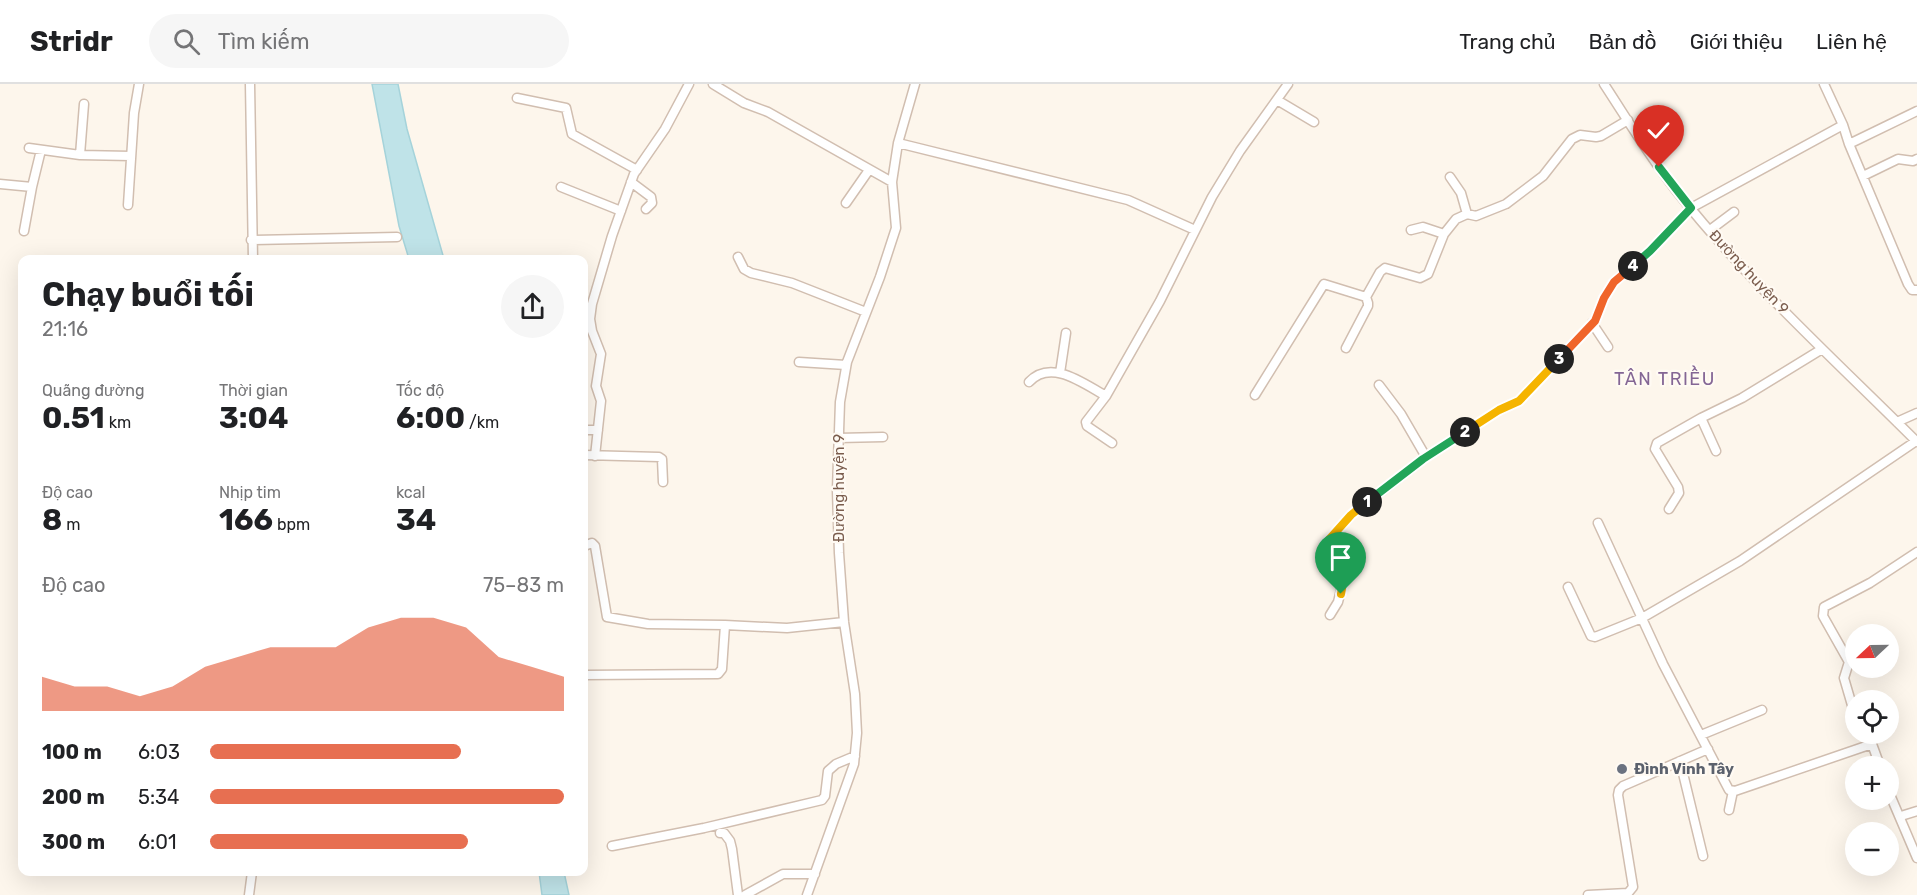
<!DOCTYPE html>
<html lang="vi">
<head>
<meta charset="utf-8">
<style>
  body { margin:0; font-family:Rubik,sans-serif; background:#f6f6f6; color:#202124; height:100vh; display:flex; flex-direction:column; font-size:22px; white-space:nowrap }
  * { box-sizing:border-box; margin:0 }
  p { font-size:20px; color:#757577 }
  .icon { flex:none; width:33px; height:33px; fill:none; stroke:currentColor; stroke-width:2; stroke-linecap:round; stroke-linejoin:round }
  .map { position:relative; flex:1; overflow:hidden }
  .sheet { position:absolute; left:18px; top:171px; width:570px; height:621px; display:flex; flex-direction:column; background:#fff; border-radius:12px; box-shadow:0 6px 24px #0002 }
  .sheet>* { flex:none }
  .needle { width:39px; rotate:248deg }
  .buttons { position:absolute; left:1845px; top:540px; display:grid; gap:12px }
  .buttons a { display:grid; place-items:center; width:54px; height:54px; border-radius:50%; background:#fff; box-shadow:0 6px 24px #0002; font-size:30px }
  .pin { position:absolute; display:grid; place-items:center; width:51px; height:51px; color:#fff; margin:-62px -26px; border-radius:50% 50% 50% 0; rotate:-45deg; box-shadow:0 0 6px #0007 }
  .pin .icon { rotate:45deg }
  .km { position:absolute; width:30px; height:30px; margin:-15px; border-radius:50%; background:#222; color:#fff; font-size:16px; line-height:30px; text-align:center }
  .round { display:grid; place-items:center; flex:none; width:63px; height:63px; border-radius:32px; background:#f6f6f6 }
  .head { display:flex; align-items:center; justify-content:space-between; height:102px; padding:0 24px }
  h1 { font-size:33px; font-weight:700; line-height:45px }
  .figures { display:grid; grid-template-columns:repeat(3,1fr); gap:9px; height:102px; padding:6px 24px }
  .figures div { display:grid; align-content:center }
  .figures b { font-size:30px; font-weight:700 }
  .figures small { font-size:16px; font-weight:400 }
  .figures p { font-size:16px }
  .chart { height:168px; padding:12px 24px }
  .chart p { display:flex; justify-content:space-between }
  .chart svg { width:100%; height:108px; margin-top:6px; fill:#e76f51; opacity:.7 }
  ul { padding:0 24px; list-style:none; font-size:20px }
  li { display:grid; grid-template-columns:96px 72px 1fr; align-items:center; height:45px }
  li i { height:15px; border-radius:8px; background:#e76f51 }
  header { display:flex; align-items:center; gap:36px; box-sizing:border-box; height:84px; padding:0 30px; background:#fff; border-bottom:2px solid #e0e0e0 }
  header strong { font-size:28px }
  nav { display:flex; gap:33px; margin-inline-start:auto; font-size:21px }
  .search { width:420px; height:54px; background:#f6f6f6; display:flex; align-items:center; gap:15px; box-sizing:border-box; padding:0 21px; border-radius:33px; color:#757577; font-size:22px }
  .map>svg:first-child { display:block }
  .water { fill:#bfe3e8; stroke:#a5d3da; stroke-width:1.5 }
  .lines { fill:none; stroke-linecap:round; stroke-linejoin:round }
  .minor-casing { stroke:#d1beb0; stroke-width:11 }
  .minor { stroke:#fff; stroke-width:8 }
  .split-1-casing { stroke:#fff; stroke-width:12 }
  .split-2-casing { stroke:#fff; stroke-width:12 }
  .split-3-casing { stroke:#fff; stroke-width:12 }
  .split-4-casing { stroke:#fff; stroke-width:12 }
  .split-5-casing { stroke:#fff; stroke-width:12 }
  .split-1 { stroke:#f5b400; stroke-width:8 }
  .split-2 { stroke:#22a559; stroke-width:8 }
  .split-3 { stroke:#f5b400; stroke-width:8 }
  .split-4 { stroke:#f0652b; stroke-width:8 }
  .split-5 { stroke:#22a559; stroke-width:8 }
  .worship-dot { fill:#6b7280; stroke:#fffaf3; stroke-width:2 }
  .labels { text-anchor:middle; stroke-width:4.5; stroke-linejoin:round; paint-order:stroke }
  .street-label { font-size:15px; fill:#7a5c4d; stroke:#fffaf3 }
  .worship-label { font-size:15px; font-weight:bold; fill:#5b616d; stroke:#fffaf3; text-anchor:start }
  .quarter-label { font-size:18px; letter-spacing:1.5px; fill:#846695; stroke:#fffaf3 }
</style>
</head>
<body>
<header>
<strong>Stridr</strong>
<div class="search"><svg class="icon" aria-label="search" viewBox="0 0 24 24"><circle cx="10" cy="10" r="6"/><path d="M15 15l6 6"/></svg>Tìm kiếm</div>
<nav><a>Trang chủ</a><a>Bản đồ</a><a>Giới thiệu</a><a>Liên hệ</a></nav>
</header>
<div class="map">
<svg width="1917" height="811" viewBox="0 0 1917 811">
  <rect width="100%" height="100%" fill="#fdf6ec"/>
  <path class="water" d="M372,0H398L407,45L444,175H409L399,142Z
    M539,788H564L569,811H542Z"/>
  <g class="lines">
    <g class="minor-casing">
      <path id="minor" d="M250,0L253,176
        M713,0L744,19L768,28L892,98
        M1604,0C1627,35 1649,72 1675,105C1747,197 1835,276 1917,358
        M1824,0L1843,41L1849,60L1908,200L1912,206H1917
        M517,14L566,24L572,50L637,86
        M1277,16L1314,38
        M898,59L1128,116L1195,146
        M1849,60L1917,27
        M29,64L80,71L131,72
        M80,71L84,20
        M1863,92L1898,75L1913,77L1917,75
        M1450,93L1461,109L1467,130
        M631,98L651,113L652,119L646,125
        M0,100L32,103
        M561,103L621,127
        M846,119L869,86
        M128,121L134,29L139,0
        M1411,146L1423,143L1444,150
        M1710,146L1734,128
        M24,147L32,103L41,66
        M251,156L397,153
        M738,173L744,185L751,189L792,199L866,228
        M1592,239L1608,263
        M1346,264L1368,222V219L1366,213
        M799,278L846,281
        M1060,289L1066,249
        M1029,298C1051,274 1084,300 1106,312
        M1379,301L1401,330L1426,373
        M1255,311L1324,200L1366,213L1380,188L1385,184L1420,194L1428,190L1444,150L1456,135L1467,130L1476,132L1506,120L1543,92L1572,55L1580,51L1596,53L1601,52L1628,36
        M1701,334L1716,367
        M1897,338L1917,329
        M584,346H598
        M838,354L883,353
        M1112,359L1087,342L1086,338L1106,312L1160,217L1212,113L1240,67L1288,0
        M584,371L659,373L662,375L663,398
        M595,372L601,317L596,302L601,270L592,247L590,235L592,220L612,152L634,90L665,45L689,0
        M1669,425L1679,409L1678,403L1655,365L1657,359L1701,334L1742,314L1822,265
        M1598,439L1663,580L1729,706L1735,707L1872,660
        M584,462L592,459L595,462L607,533L648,540L725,541
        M1568,503L1591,552L1595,553L1642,534L1740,477L1916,357
        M1330,531L1338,518L1346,486C1342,475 1326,472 1325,460L1351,431L1423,375L1499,326L1519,317L1595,237L1604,214L1614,198L1650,167L1691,124L1843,41
        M584,591L718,590L722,585L725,541L787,544L844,538
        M1856,635L1844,594L1849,578L1823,532L1824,523L1870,499L1917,468
        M1863,650L1872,660L1880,682
        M1701,651L1762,626
        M1680,677L1703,772
        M1888,706L1917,774
        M1729,726L1733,707
        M1901,732L1917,727
        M720,749H724L730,757L732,765L738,811
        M612,762L704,744L822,716L825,712L828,687L836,680L855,672
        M249,811L252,788
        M745,811L783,790H815
        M807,811L854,680L857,649L855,610L844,538L839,469L837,406L840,318L847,278L880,193L896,144L892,98L898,59L915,0
        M1588,811L1628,809L1633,803L1618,711L1619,706L1623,702L1708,665"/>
    </g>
    <use href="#minor" class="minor"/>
  </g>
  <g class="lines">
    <g class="split-1-casing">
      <path id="split-1" d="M1341,510L1346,482L1327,466L1325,460L1351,431L1367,418"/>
    </g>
    <g class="split-2-casing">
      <path id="split-2" d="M1367,418L1423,375L1465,348"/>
    </g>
    <g class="split-3-casing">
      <path id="split-3" d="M1465,348L1499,326L1519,317L1559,275"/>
    </g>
    <g class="split-4-casing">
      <path id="split-4" d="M1559,275L1595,237L1604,214L1614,198L1633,182"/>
    </g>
    <g class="split-5-casing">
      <path id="split-5" d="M1633,182L1650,167L1691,124L1659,83"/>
    </g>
    <use href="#split-1" class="split-1"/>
    <use href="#split-2" class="split-2"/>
    <use href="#split-3" class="split-3"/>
    <use href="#split-4" class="split-4"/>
    <use href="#split-5" class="split-5"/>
  </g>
  <circle class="worship-dot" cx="1622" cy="685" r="6"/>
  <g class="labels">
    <g class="street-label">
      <text transform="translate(1749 188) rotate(47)" y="5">Đường huyện 9</text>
      <text transform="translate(839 404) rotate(-90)" y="5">Đường huyện 9</text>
    </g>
    <g class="worship-label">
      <text x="1634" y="690">Đình Vinh Tây</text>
    </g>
    <g class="quarter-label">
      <text x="1665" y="301">TÂN TRIỀU</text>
    </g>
  </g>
</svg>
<div class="buttons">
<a><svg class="needle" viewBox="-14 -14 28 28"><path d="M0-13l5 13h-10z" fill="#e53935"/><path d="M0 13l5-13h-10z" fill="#757577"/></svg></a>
<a><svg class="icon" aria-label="locate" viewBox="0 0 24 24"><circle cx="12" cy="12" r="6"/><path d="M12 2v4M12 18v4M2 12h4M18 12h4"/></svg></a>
<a>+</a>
<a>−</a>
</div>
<div class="pin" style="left:1341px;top:510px;background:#1e9e55"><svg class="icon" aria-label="arrive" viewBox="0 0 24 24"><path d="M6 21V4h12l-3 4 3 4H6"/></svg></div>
<div class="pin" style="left:1659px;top:83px;background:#d93025"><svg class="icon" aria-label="check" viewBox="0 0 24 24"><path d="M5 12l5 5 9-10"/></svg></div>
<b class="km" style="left:1367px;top:418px">1</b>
<b class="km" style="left:1465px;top:348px">2</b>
<b class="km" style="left:1559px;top:275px">3</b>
<b class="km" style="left:1633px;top:182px">4</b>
<section class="sheet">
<div class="head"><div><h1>Chạy buổi tối</h1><p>21:16</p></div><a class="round"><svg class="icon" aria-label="share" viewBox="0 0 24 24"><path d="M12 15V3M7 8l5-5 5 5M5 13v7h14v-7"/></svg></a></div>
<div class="figures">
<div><p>Quãng đường</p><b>0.51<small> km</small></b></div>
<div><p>Thời gian</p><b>3:04</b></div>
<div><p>Tốc độ</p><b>6:00<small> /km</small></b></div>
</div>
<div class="figures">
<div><p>Độ cao</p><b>8<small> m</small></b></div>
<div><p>Nhịp tim</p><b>166<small> bpm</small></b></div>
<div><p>kcal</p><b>34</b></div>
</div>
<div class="chart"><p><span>Độ cao</span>75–83 m</p>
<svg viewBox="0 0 160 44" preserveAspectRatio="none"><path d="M0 44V30L10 34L20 34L30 38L40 34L50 26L60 22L70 18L80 18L90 18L100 10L110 6L120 6L130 10L140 22L150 26L160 30V44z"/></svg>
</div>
<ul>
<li><b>100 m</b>6:03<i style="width:71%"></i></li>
<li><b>200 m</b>5:34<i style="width:100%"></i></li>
<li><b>300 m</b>6:01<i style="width:73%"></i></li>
</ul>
</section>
</div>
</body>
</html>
